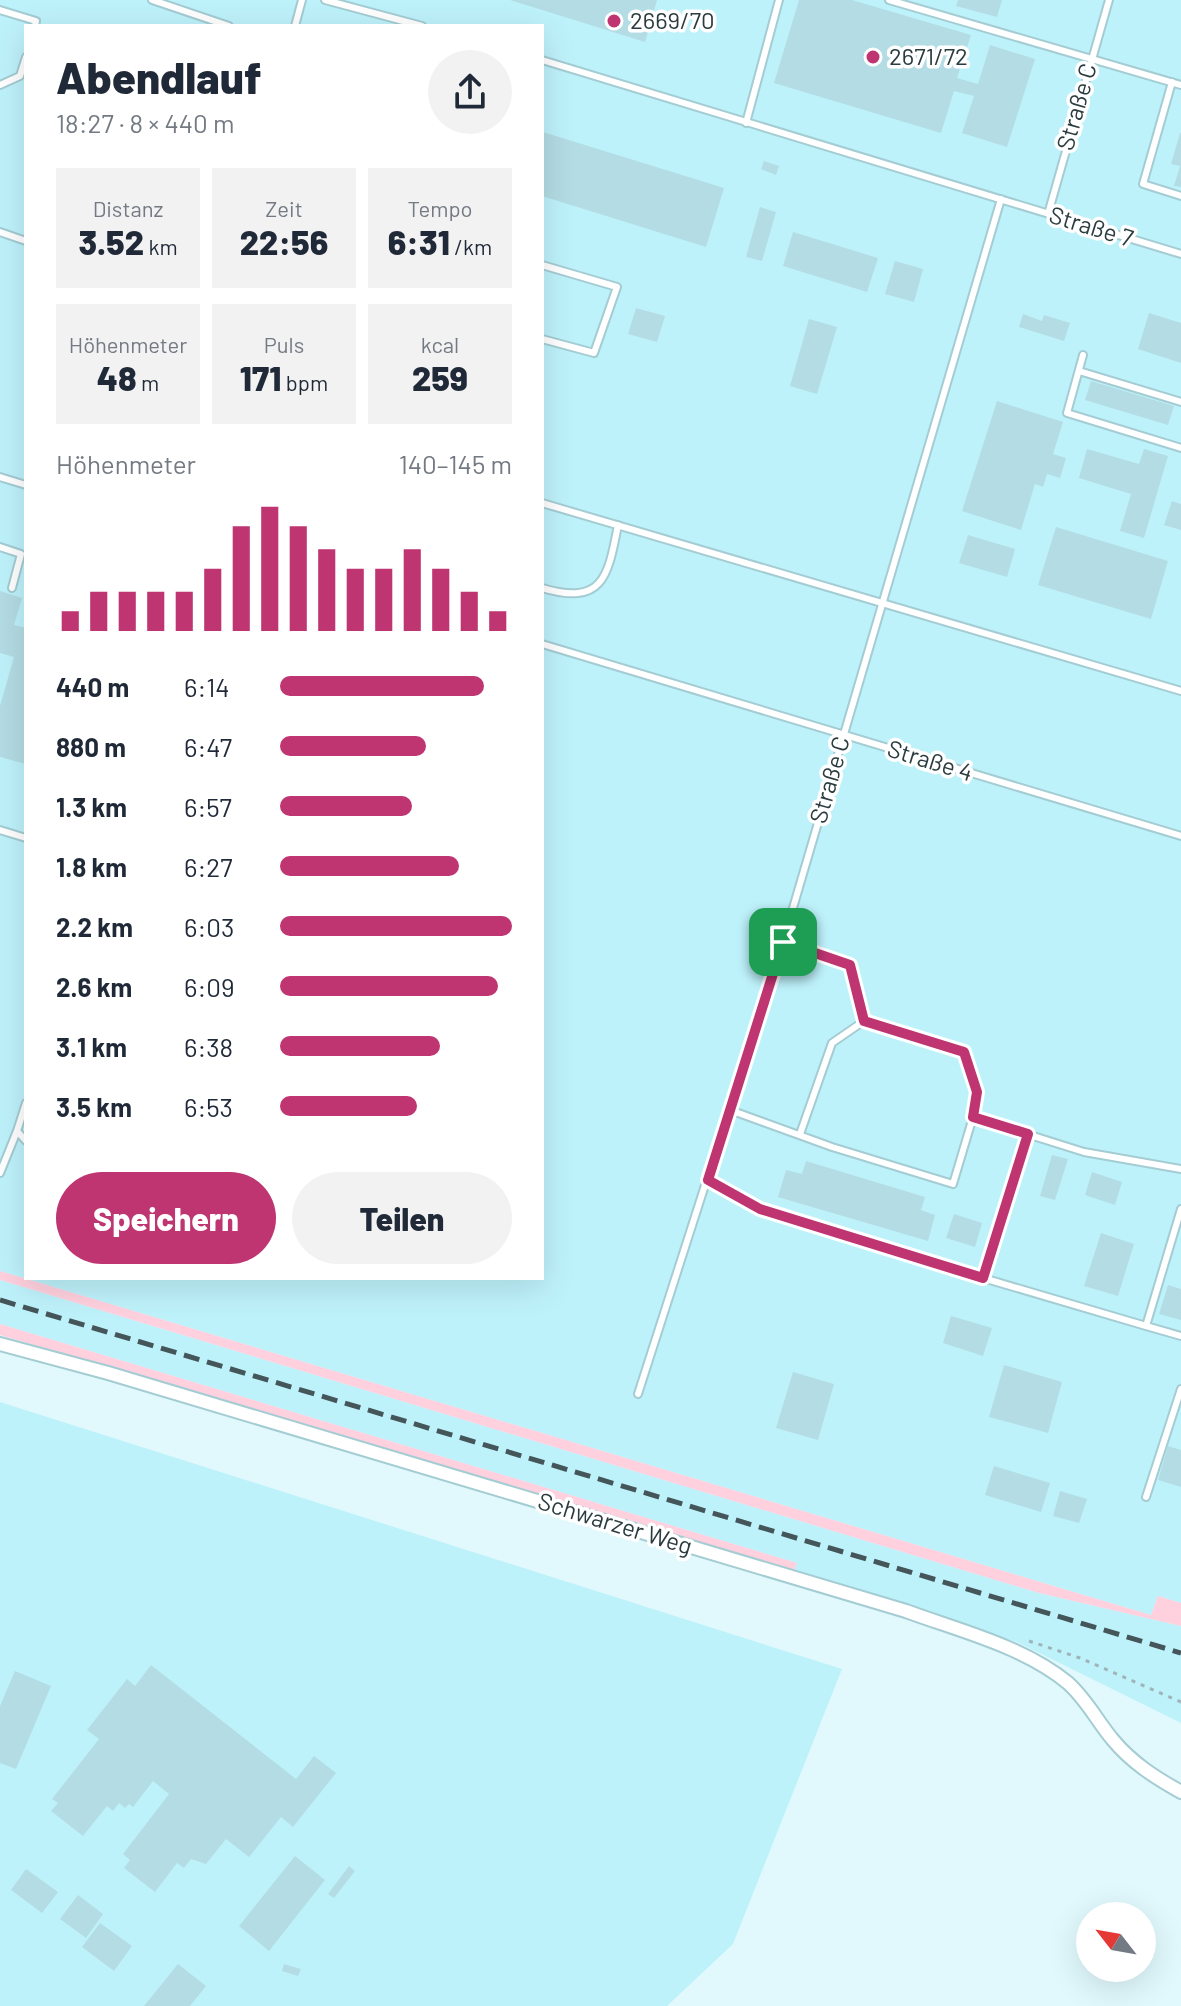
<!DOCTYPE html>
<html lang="de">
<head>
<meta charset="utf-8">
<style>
  body { margin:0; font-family:Barlow,sans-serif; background:#f2f2f3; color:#1f2937; height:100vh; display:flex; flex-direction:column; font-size:30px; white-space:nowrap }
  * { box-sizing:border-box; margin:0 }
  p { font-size:26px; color:#747a83 }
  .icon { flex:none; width:44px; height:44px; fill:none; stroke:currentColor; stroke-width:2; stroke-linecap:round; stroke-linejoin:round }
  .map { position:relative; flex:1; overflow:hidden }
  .details { position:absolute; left:24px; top:24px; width:520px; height:1256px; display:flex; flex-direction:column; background:#fff; border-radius:0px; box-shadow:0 8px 32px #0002 }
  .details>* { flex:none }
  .needle { width:52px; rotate:301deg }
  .tools { position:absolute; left:1076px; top:1902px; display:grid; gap:16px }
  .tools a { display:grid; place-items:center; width:80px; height:80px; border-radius:50%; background:#fff; box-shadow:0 8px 32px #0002; font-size:40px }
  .pin { position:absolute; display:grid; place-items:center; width:68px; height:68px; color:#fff; margin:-34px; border-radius:16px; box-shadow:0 4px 12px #0006 }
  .round { display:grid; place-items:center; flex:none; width:84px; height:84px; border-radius:42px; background:#f2f2f3 }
  .headline { display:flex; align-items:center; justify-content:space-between; height:136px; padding:0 32px }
  h1 { font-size:44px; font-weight:800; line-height:60px }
  .figures { display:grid; grid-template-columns:repeat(3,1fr); gap:12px; height:136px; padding:8px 32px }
  .figures div { display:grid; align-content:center; border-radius:0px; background:#f2f2f3; text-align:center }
  .figures b { font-size:34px; font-weight:800 }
  .figures small { font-size:22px; font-weight:400 }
  .figures p { font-size:22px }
  .chart { height:224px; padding:16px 32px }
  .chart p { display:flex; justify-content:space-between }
  .chart svg { width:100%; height:144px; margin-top:8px; stroke:#be3571; stroke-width:6 }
  .cta { display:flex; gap:16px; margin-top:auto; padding:16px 32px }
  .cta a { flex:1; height:92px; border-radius:48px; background:#be3571; color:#fff; font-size:32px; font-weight:800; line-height:92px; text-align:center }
  .cta a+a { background:#f2f2f3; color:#1f2937 }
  ul { padding:0 32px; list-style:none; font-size:26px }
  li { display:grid; grid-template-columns:128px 96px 1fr; align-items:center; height:60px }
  li i { height:20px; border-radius:10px; background:#be3571 }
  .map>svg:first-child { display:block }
  .built { fill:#bef2fb; fill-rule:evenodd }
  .green { fill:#ffd0de }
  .building { fill:#b4dce4 }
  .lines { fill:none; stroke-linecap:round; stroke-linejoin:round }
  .service-casing { stroke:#a4ccd3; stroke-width:10 }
  .minor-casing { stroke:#a4ccd3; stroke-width:16 }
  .path { stroke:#9fb4b8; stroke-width:3; stroke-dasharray:4 6; stroke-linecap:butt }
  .service { stroke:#fff; stroke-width:6 }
  .minor { stroke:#fff; stroke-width:12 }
  .rail { stroke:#445659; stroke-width:5; stroke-dasharray:16 8; stroke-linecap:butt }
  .route-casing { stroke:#fff; stroke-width:16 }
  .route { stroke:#be3571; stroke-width:10 }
  .poi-dot { fill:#be3571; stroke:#fff; stroke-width:3 }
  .labels { text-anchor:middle; stroke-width:7; stroke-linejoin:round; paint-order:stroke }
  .poi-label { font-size:24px; fill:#2b3c3f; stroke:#fff; text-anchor:start }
  .street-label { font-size:24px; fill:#2b3c3f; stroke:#fff }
</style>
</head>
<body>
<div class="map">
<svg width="1181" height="2006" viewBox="0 0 1181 2006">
  <rect width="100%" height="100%" fill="#e1f9fd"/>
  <path class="built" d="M0,0H1181V1603L1158,1596L1151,1615L0,1271ZM26,26H542V1278H26Z
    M0,1280L1039,1593L1181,1626V1723L1019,1643L936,1614L794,1571L797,1563L0,1324Z
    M0,1402L842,1669L733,1944L667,2006H0Z"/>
  <path class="green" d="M0,1271L1151,1615L1158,1596L1181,1603V1626L1039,1593L0,1280Z
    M0,1324L797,1563L794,1571L0,1335Z"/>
  <path class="building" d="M510,0H657L645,42Z
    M799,0H852L971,35L957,78L978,84L990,45L1035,59L1007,147L962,133L974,96L954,91L941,133L774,83Z
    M958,0H1002L997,17L956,6Z
    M543,132L724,188L706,247L542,196Z
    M1180,133H1181V187L1174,186L1180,166L1171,164Z
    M764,161L779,166L776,175L761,169Z
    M760,207L776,212L762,261L746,257Z
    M793,232L878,258L867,292L783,266Z
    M895,261L923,269L914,302L885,294Z
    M636,308L665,316L657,342L628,334Z
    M1149,313L1181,323V363L1138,349Z
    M1023,314L1042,321L1044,315L1070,323L1064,341L1019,327Z
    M809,319L837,327L817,394L790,386Z
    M1091,381L1174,406L1168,425L1085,400Z
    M997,401L1063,422L1053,454L1066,458L1060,478L1047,474L1043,487L1035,484L1021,530L962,511Z
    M1087,449L1139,464L1144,449L1168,456L1144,538L1120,531L1131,494L1079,478Z
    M1172,501L1181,504V530L1164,525Z
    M1056,527L1168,561L1151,619L1038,585Z
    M968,535L1015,549L1007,577L959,563Z
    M0,591L22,598L14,625L26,628V764L0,757V706L14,657L0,653Z
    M1052,1155L1068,1159L1055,1200L1040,1196Z
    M806,1161L925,1197L921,1210L935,1215L928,1241L778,1197L786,1170L802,1174Z
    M1092,1172L1122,1182L1115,1205L1085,1195Z
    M954,1214L982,1223L975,1247L946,1238Z
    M1101,1233L1134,1244L1118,1296L1084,1286Z
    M1168,1285L1181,1289V1320L1159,1314Z
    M951,1316L992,1328L983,1356L943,1343Z
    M1004,1365L1062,1382L1048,1433L989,1417Z
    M793,1372L834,1384L818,1440L776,1428Z
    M1168,1446L1181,1450V1487L1158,1480Z
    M994,1466L1050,1483L1041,1512L985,1495Z
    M1060,1491L1087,1499L1079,1523L1053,1516Z
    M151,1665L296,1779L314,1756L336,1773L293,1827L281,1817L249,1857L226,1839L206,1864L191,1859L184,1868L177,1863L155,1892L124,1868L130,1860L123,1854L169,1794L153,1781L133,1807L129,1804L125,1808L119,1803L113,1811L107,1806L83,1836L51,1811L58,1803L52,1799L99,1739L87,1730L127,1679L135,1686Z
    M15,1671L51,1686L16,1769L0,1763V1706Z
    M295,1856L325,1880L269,1951L239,1926Z
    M349,1866L355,1871L334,1898L328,1894Z
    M26,1869L58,1892L42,1913L11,1890Z
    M78,1895L103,1914L86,1938L60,1919Z
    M100,1923L132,1946L114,1971L82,1947Z
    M178,1964L206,1986L190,2006H144Z
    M284,1964L301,1969L298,1976L282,1971Z"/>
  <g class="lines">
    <g class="service-casing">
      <path id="service" d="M152,0L229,26
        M325,0L422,26
        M889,0L1181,85
        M0,10L36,21L35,26
        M295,26L302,0
        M542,60L1181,254
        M1172,82L1143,184L1181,196
        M0,85L20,76L26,57
        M746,123L779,0
        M1048,214L1109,0
        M0,232L26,241
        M542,265L617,287L594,353L542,339
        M1083,355L1067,413L1181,448
        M1079,371L1181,402
        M0,477L26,485
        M542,503L1181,691
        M0,547L21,554L12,588
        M542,588C603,606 608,577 618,525
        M542,644L1181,836
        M0,830L26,838
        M783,942L850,965L864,1021L964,1052L977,1092L973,1117L1084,1152L1181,1169
        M26,1103L17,1131L26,1141
        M730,1110L832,1147L953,1184L973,1117
        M800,1134L832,1043L864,1021
        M0,1173L17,1131
        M708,1180L760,1209L983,1278L1028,1134
        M1181,1209L1146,1326L1181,1336
        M983,1278L1146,1326
        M638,1394L783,942L1001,199
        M1146,1497L1181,1389"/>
    </g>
    <g class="minor-casing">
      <path id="minor" d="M0,1344L108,1373L906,1611C960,1631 1023,1646 1068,1683C1087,1700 1097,1721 1113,1740C1132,1763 1156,1778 1181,1792"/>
    </g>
    <path class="path" d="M1029,1641L1080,1658L1181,1702"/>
    <use href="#service" class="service"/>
    <use href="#minor" class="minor"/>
    <path class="rail" d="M0,1300L1181,1653"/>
  </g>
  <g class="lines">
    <g class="route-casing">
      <path id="route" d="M783,942L850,965L864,1021L964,1052L977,1092L973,1117L1028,1134L983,1278L760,1209L708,1180Z"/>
    </g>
    <use href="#route" class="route"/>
  </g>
  <g class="poi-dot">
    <circle cx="614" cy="21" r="8"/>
    <circle cx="873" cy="57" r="8"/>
  </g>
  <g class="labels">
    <g class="poi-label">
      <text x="630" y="29">2669/70</text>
      <text x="889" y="65">2671/72</text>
    </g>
    <g class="street-label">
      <text transform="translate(1077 107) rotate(-74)" y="8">Straße C</text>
      <text transform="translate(1091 227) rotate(17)" y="8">Straße 7</text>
      <text transform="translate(930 761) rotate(17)" y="8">Straße 4</text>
      <text transform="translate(830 780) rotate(-74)" y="8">Straße C</text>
      <text transform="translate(615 1524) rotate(17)" y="8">Schwarzer Weg</text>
    </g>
  </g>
</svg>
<div class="tools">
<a><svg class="needle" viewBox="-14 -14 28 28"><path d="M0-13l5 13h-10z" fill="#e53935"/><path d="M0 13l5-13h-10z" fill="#747a83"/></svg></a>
</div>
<div class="pin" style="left:783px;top:942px;background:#1e9e55"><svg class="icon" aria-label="arrive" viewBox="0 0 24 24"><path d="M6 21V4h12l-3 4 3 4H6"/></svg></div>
<section class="details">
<div class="headline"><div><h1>Abendlauf</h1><p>18:27 · 8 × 440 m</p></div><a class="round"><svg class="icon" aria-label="share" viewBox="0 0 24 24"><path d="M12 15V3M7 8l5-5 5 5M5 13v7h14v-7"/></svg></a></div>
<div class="figures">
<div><p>Distanz</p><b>3.52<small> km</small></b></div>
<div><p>Zeit</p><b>22:56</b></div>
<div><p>Tempo</p><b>6:31<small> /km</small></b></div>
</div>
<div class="figures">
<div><p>Höhenmeter</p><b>48<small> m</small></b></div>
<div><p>Puls</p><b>171<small> bpm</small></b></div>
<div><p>kcal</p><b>259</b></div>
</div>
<div class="chart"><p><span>Höhenmeter</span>140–145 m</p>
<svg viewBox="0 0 160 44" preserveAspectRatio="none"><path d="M5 44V38M15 44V32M25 44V32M35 44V32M45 44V32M55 44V25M65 44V12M75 44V6M85 44V12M95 44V19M105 44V25M115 44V25M125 44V19M135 44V25M145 44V32M155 44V38"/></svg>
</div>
<ul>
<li><b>440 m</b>6:14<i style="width:88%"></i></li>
<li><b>880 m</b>6:47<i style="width:63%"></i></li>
<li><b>1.3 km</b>6:57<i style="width:57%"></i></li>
<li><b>1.8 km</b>6:27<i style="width:77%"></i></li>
<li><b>2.2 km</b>6:03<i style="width:100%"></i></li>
<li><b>2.6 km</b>6:09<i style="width:94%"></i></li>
<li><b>3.1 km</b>6:38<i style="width:69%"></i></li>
<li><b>3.5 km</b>6:53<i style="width:59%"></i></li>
</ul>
<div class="cta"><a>Speichern</a><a>Teilen</a></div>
</section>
</div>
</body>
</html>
